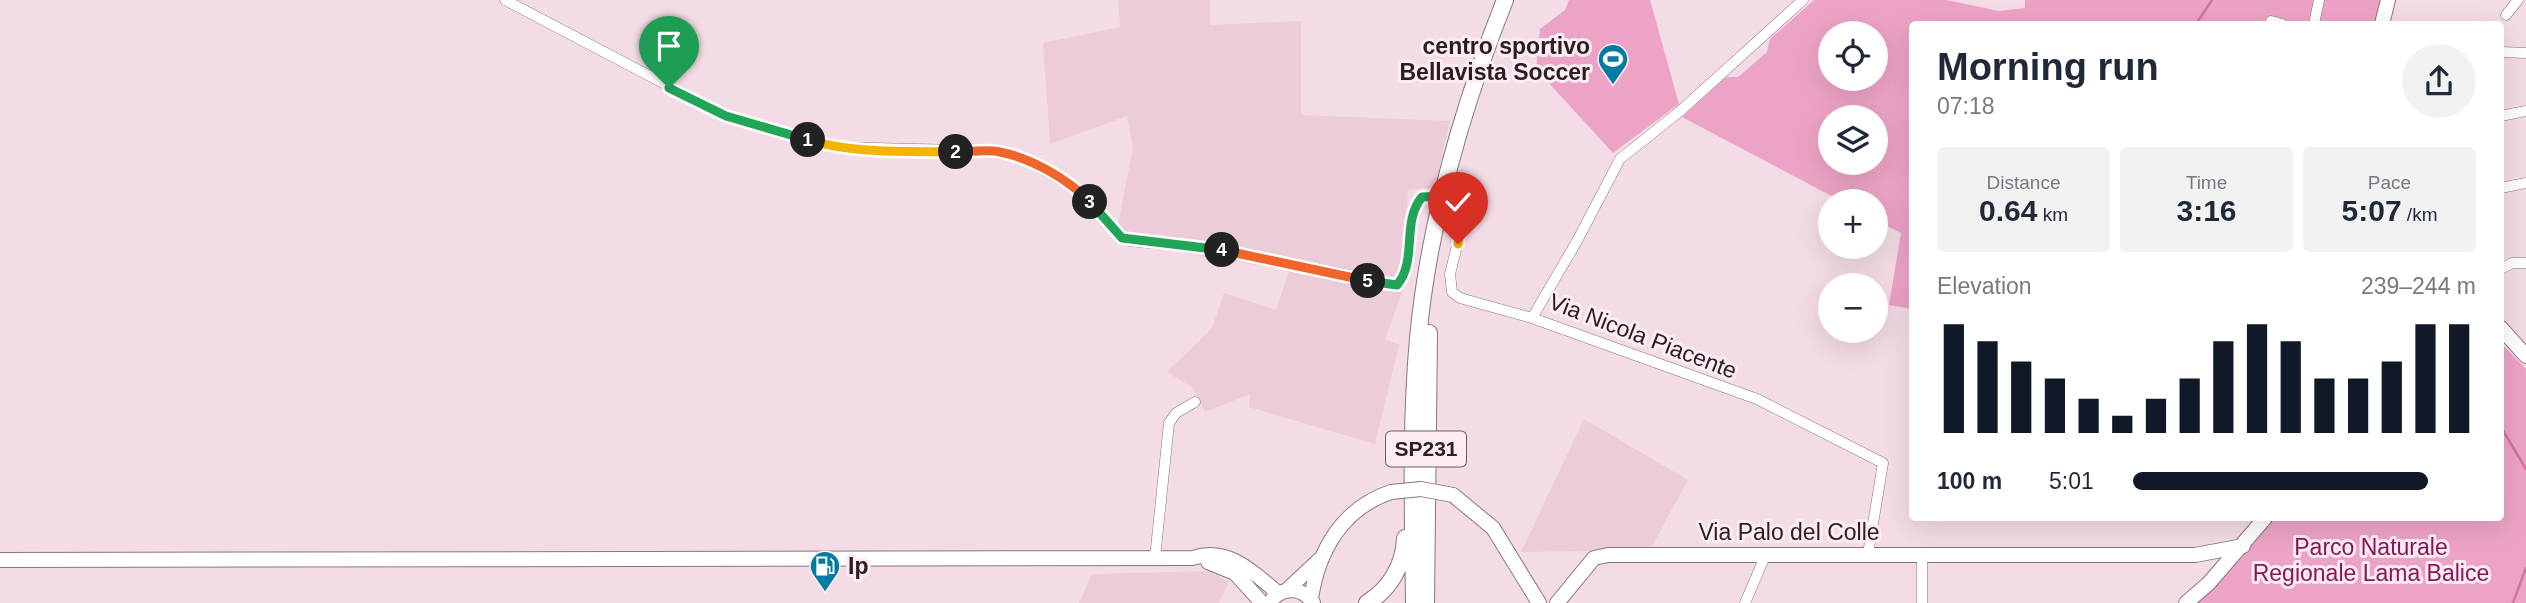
<!DOCTYPE html>
<html lang="en">
<head>
<meta charset="utf-8">
<style>
  body { margin:0; font-family:Arial,sans-serif; background:#f2f2f3; color:#1f2937; height:100vh; display:flex; flex-direction:column; font-size:26px; white-space:nowrap }
  * { box-sizing:border-box; margin:0 }
  p { font-size:23px; color:#747a83 }
  .icon { flex:none; width:38px; height:38px; fill:none; stroke:currentColor; stroke-width:2; stroke-linecap:round; stroke-linejoin:round }
  .map { position:relative; flex:1; overflow:hidden }
  .side { position:absolute; left:1909px; top:21px; width:595px; height:500px; display:flex; flex-direction:column; background:#fff; border-radius:7px; box-shadow:0 7px 28px #0002 }
  .side>* { flex:none }
  .controls { position:absolute; left:1818px; top:21px; display:grid; gap:14px }
  .controls a { display:grid; place-items:center; width:70px; height:70px; border-radius:50%; background:#fff; box-shadow:0 7px 28px #0002; font-size:35px }
  .pin { position:absolute; display:grid; place-items:center; width:60px; height:60px; color:#fff; margin:-72px -30px; border-radius:50% 50% 50% 0; rotate:-45deg; box-shadow:0 0 7px #0007 }
  .pin .icon { rotate:45deg }
  .km { position:absolute; width:35px; height:35px; margin:-18px; border-radius:50%; background:#222; color:#fff; font-size:19px; line-height:35px; text-align:center }
  .round { display:grid; place-items:center; flex:none; width:74px; height:74px; border-radius:37px; background:#f2f2f3 }
  .head { display:flex; align-items:center; justify-content:space-between; height:119px; padding:0 28px }
  h1 { font-size:38px; font-weight:600; line-height:52px }
  .metrics { display:grid; grid-template-columns:repeat(3,1fr); gap:10px; height:119px; padding:7px 28px }
  .metrics div { display:grid; align-content:center; border-radius:7px; background:#f2f2f3; text-align:center }
  .metrics b { font-size:30px; font-weight:600 }
  .metrics small { font-size:19px; font-weight:400 }
  .metrics p { font-size:19px }
  .chart { height:196px; padding:14px 28px }
  .chart p { display:flex; justify-content:space-between }
  .chart svg { width:100%; height:126px; margin-top:7px; stroke:#111827; stroke-width:6 }
  ul { padding:0 28px; list-style:none; font-size:23px }
  li { display:grid; grid-template-columns:112px 84px 1fr; align-items:center; height:52px }
  li i { height:18px; border-radius:9px; background:#111827 }
  .map>svg:first-child { display:block }
  .built { fill:#ecccd9 }
  .green { fill:#eda3c5; fill-rule:evenodd }
  .lines { fill:none; stroke-linecap:round; stroke-linejoin:round }
  .stream { stroke:#d274a1; stroke-width:2.5 }
  .street-casing { stroke:#8a757e; stroke-width:11 }
  .secondary-casing { stroke:#8a757e; stroke-width:16 }
  .primary-casing { stroke:#8a757e; stroke-width:18 }
  .street { stroke:#fff; stroke-width:10 }
  .secondary { stroke:#fff; stroke-width:14 }
  .primary { stroke:#fff; stroke-width:16 }
  .secondary-bridge-casing { stroke:#8a757e; stroke-width:16; stroke-linecap:butt }
  .secondary-bridge { stroke:#fff; stroke-width:14 }
  .split-1-casing { stroke:#fff; stroke-width:14 }
  .split-2-casing { stroke:#fff; stroke-width:14 }
  .split-3-casing { stroke:#fff; stroke-width:14 }
  .split-4-casing { stroke:#fff; stroke-width:14 }
  .split-5-casing { stroke:#fff; stroke-width:14 }
  .split-6-casing { stroke:#fff; stroke-width:14 }
  .split-7-casing { stroke:#fff; stroke-width:14 }
  .split-1 { stroke:#22a559; stroke-width:9 }
  .split-2 { stroke:#f5b400; stroke-width:9 }
  .split-3 { stroke:#f0652b; stroke-width:9 }
  .split-4 { stroke:#22a559; stroke-width:9 }
  .split-5 { stroke:#f0652b; stroke-width:9 }
  .split-6 { stroke:#22a559; stroke-width:9 }
  .split-7 { stroke:#f5b400; stroke-width:9 }
  .labels { text-anchor:middle; stroke-width:6; stroke-linejoin:round; paint-order:stroke }
  .shield { fill:#feebf3; stroke:#695d62; stroke-width:2 }
  .shield-label { font-size:21px; font-weight:bold; fill:#292024 }
  .poi-label { font-size:23px; font-weight:bold; fill:#292024; stroke:#feebf3; text-anchor:end }
  .street-label { font-size:23px; fill:#292024; stroke:#feebf3 }
  .park-label { font-size:23px; fill:#89185a; stroke:#feebf3 }
</style>
</head>
<body>
<div class="map">
<svg width="2526" height="603" viewBox="0 0 2526 603">
  <rect width="100%" height="100%" fill="#f4dce6"/>
  <path class="built" d="M1118,0H1210V25L1301,21V115L1450,121L1435,187L1408,190L1402,293L1385,339L1399,345L1375,444L1249,407L1250,394L1205,412L1193,388L1167,372L1212,328L1224,293L1276,310L1289,271L1115,241L1133,147L1127,116L1050,144L1043,43L1120,27Z
    M1584,419L1688,480L1650,550L1521,552Z
    M1209,571L1229,582L1219,603H1079L1092,574Z"/>
  <path class="green" d="M1569,0H1650L1679,104L1613,153L1536,69L1540,29L1565,10Z
    M1814,0H1946L1999,11L2025,8V0H2388L2382,24H1913V309L1889,305L1901,233L1876,220V201H1841L1682,117L1726,77H1738L1767,52L1770,39ZM1830,33H1876V79H1830ZM1830,117H1876V163H1830Z
    M2501,343L2526,369V603H2189L2268,518H2501Z"/>
  <g class="lines">
    <path class="stream" d="M2196,24L2212,0
      M2501,427L2526,469
      M2513,603L2526,568"/>
    <g class="street-casing">
      <path id="street" d="M505,0L726,116L833,147L998,151L1025,159L1080,191L1122,238L1130,241L1223,250L1397,285C1418,260 1401,222 1422,197C1439,194 1460,194 1465,213L1450,274L1452,292L1460,298L1532,318
        M1803,0L1679,112L1620,159L1577,241L1532,318L1757,399L1883,463L1868,554
        M2506,15L2518,0
        M2271,21L2282,24
        M2314,24L2319,0
        M2501,52L2526,53
        M2501,116L2526,111
        M2501,188L2526,183
        M2501,269L2512,263H2526
        M1155,558L1169,423L1176,413L1195,402
        M1745,603L1766,554
        M1922,603V554"/>
    </g>
    <g class="secondary-casing">
      <path id="secondary" d="M2382,24L2388,0
        M2501,328L2526,356
        M1453,495L1493,528L1539,603
        M0,560L1193,558C1228,546 1254,573 1278,593
        M1208,562L1235,573L1262,603
        M1287,590L1319,560
        M1273,598C1286,586 1303,588 1313,603
        M1311,599C1318,550 1343,508 1391,492
        M1557,603L1594,558L1608,555H2195L2243,546
        M2186,603L2209,583L2265,518"/>
    </g>
    <g class="primary-casing">
      <path id="primary" d="M1367,603C1390,589 1404,565 1405,538
        M1414,603C1413,515 1410,426 1418,338C1429,222 1462,108 1505,0
        M1426,603L1429,333"/>
    </g>
    <use href="#street" class="street"/>
    <use href="#secondary" class="secondary"/>
    <use href="#primary" class="primary"/>
    <g class="secondary-bridge-casing">
      <path id="secondary-bridge" d="M1391,492L1421,489L1453,495"/>
    </g>
    <use href="#secondary-bridge" class="secondary-bridge"/>
  </g>
  <g class="lines">
    <g class="split-1-casing">
      <path id="split-1" d="M669,88L726,116L808,140"/>
    </g>
    <g class="split-2-casing">
      <path id="split-2" d="M808,140C856,154 906,151 956,152"/>
    </g>
    <g class="split-3-casing">
      <path id="split-3" d="M956,152C970,152 986,149 1000,152C1031,158 1068,179 1090,202"/>
    </g>
    <g class="split-4-casing">
      <path id="split-4" d="M1090,202L1122,238L1222,250"/>
    </g>
    <g class="split-5-casing">
      <path id="split-5" d="M1222,250L1368,281"/>
    </g>
    <g class="split-6-casing">
      <path id="split-6" d="M1368,281L1397,285C1418,260 1401,222 1422,197L1446,196"/>
    </g>
    <g class="split-7-casing">
      <path id="split-7" d="M1446,196L1465,210L1458,244"/>
    </g>
    <use href="#split-1" class="split-1"/>
    <use href="#split-2" class="split-2"/>
    <use href="#split-3" class="split-3"/>
    <use href="#split-4" class="split-4"/>
    <use href="#split-5" class="split-5"/>
    <use href="#split-6" class="split-6"/>
    <use href="#split-7" class="split-7"/>
  </g>
  <defs>
    <g id="stadium-pin" transform="scale(1.575)"><path d="M0 17L-7.5 6A9.5 9.5 0 1 1 7.5 6Z" fill="#007ca2" stroke="#feebf3"/><path d="M0-5a6.5 5 0 1 0 0 10a6.5 5 0 1 0 0-10ZM-3.5-1.8h7v3.6h-7Z" fill="#fff"/></g>
    <g id="fuel-pin" transform="scale(1.575)"><path d="M0 17L-7.5 6A9.5 9.5 0 1 1 7.5 6Z" fill="#007ca2" stroke="#feebf3"/><path d="M-5.5-6h7V0h2V4h1.3V-2.5L3-4.5l.8-.8L6-3V5H2.5V1h-1V6h-7ZM-4.2-4.7v3.2H.2V-4.7Z" fill="#fff"/></g>
  </defs>
  <g fill-rule="evenodd">
    <use href="#stadium-pin" x="1613" y="59"/>
    <use href="#fuel-pin" x="825" y="566"/>
  </g>
  <g class="labels">
    <rect class="shield" x="1386" y="431.5" width="80" height="35" rx="5"/>
    <g class="shield-label">
      <text x="1426" y="456">SP231</text>
    </g>
    <g class="poi-label">
      <text x="1590" y="54">centro sportivo<tspan x="1590" dy="26">Bellavista Soccer</tspan></text>
      <text x="848" y="574" text-anchor="start">Ip</text>
    </g>
    <g class="street-label">
      <text transform="translate(1643 336) rotate(21)" y="8">Via Nicola Piacente</text>
      <text x="1789" y="540">Via Palo del Colle</text>
    </g>
    <g class="park-label">
      <text x="2371" y="555">Parco Naturale<tspan x="2371" dy="26">Regionale Lama Balice</tspan></text>
    </g>
  </g>
</svg>
<div class="controls">
<a><svg class="icon" aria-label="locate" viewBox="0 0 24 24"><circle cx="12" cy="12" r="6"/><path d="M12 2v4M12 18v4M2 12h4M18 12h4"/></svg></a>
<a><svg class="icon" aria-label="layers" viewBox="0 0 24 24"><path d="M12 4l9 5-9 5-9-5zM3 14l9 5 9-5"/></svg></a>
<a>+</a>
<a>−</a>
</div>
<div class="pin" style="left:669px;top:88px;background:#1e9e55"><svg class="icon" aria-label="arrive" viewBox="0 0 24 24"><path d="M6 21V4h12l-3 4 3 4H6"/></svg></div>
<div class="pin" style="left:1458px;top:244px;background:#d93025"><svg class="icon" aria-label="check" viewBox="0 0 24 24"><path d="M5 12l5 5 9-10"/></svg></div>
<b class="km" style="left:808px;top:140px">1</b>
<b class="km" style="left:956px;top:152px">2</b>
<b class="km" style="left:1090px;top:202px">3</b>
<b class="km" style="left:1222px;top:250px">4</b>
<b class="km" style="left:1368px;top:281px">5</b>
<section class="side">
<div class="head"><div><h1>Morning run</h1><p>07:18</p></div><a class="round"><svg class="icon" aria-label="share" viewBox="0 0 24 24"><path d="M12 15V3M7 8l5-5 5 5M5 13v7h14v-7"/></svg></a></div>
<div class="metrics">
<div><p>Distance</p><b>0.64<small> km</small></b></div>
<div><p>Time</p><b>3:16</b></div>
<div><p>Pace</p><b>5:07<small> /km</small></b></div>
</div>
<div class="chart"><p><span>Elevation</span>239–244 m</p>
<svg viewBox="0 0 160 44" preserveAspectRatio="none"><path d="M5 44V6M15 44V12M25 44V19M35 44V25M45 44V32M55 44V38M65 44V32M75 44V25M85 44V12M95 44V6M105 44V12M115 44V25M125 44V25M135 44V19M145 44V6M155 44V6"/></svg>
</div>
<ul>
<li><b>100 m</b>5:01<i style="width:86%"></i></li>
</ul>
</section>
</div>
</body>
</html>
